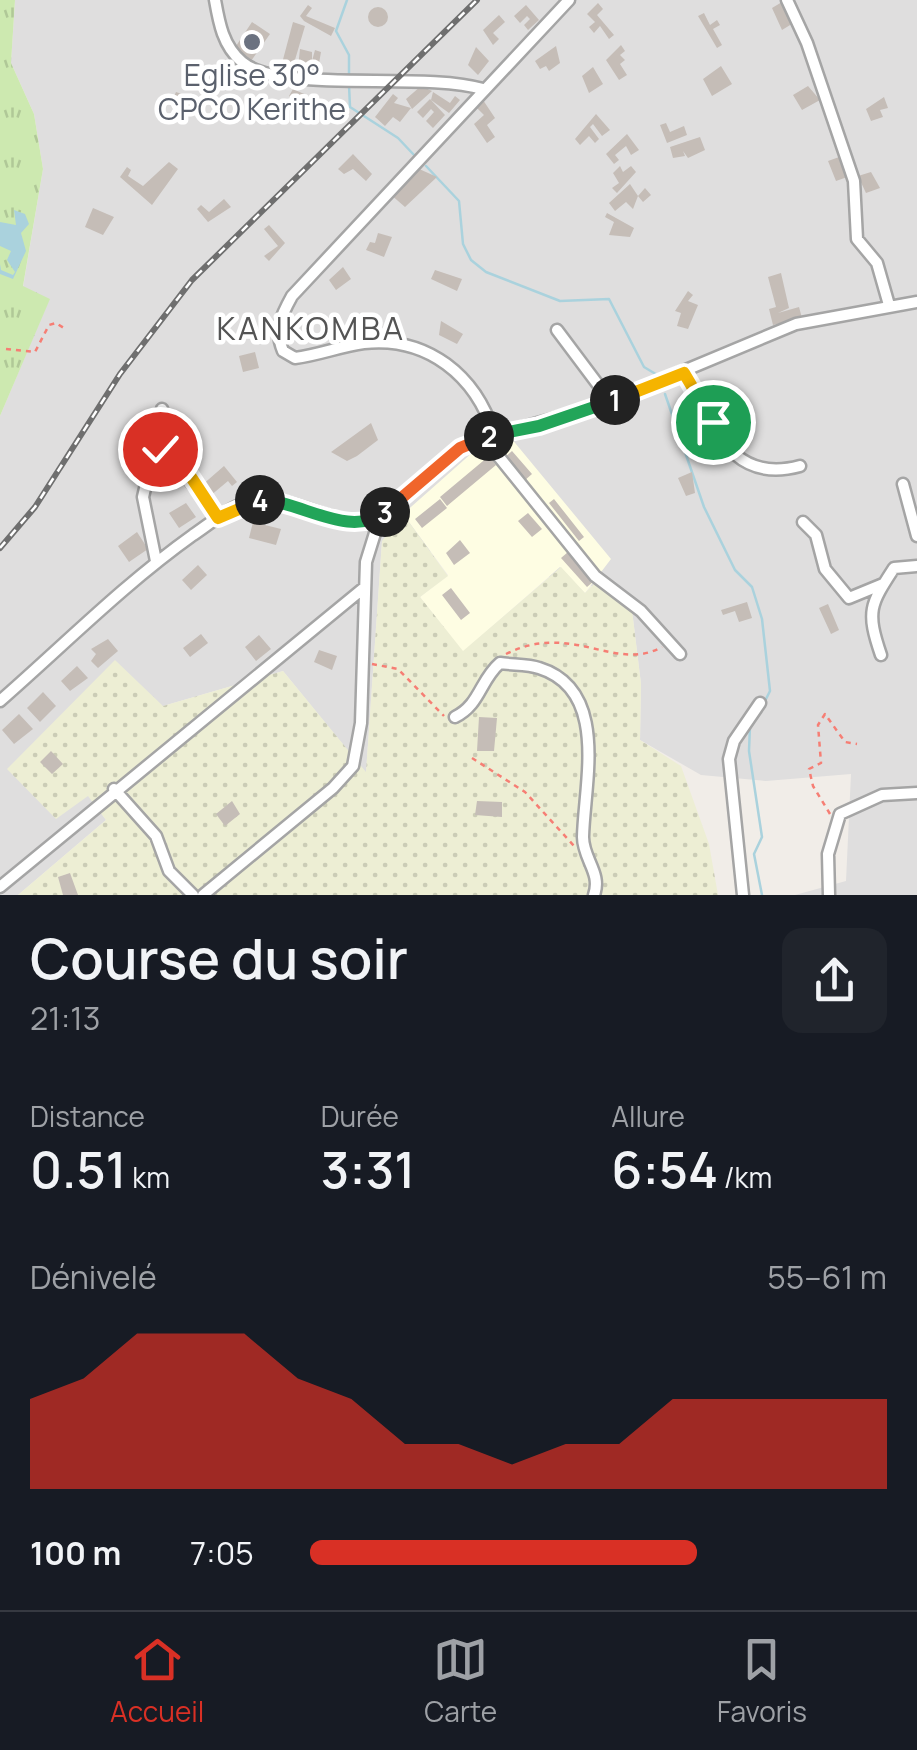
<!DOCTYPE html>
<html lang="fr">
<head>
<meta charset="utf-8">
<style>
  body { margin:0; font-family:Manrope,sans-serif; background:#20242c; color:#f1f3f6; height:100vh; display:flex; flex-direction:column; font-size:38px; white-space:nowrap }
  * { box-sizing:border-box; margin:0 }
  p { font-size:32px; color:#9ea1a6 }
  .icon { flex:none; width:55px; height:55px; fill:none; stroke:currentColor; stroke-width:2; stroke-linecap:round; stroke-linejoin:round }
  .map { position:relative; height:895px; overflow:hidden }
  .details { display:flex; flex-direction:column; background:#171b24; flex:1 }
  .details>* { flex:none }
  .pin { position:absolute; display:grid; place-items:center; width:85px; height:85px; color:#fff; margin:-42px; border:5px solid #fff; border-radius:50%; box-shadow:0 2px 10px #0007 }
  .km { position:absolute; width:50px; height:50px; margin:-25px; border-radius:50%; background:#222; color:#fff; font-size:28px; line-height:50px; text-align:center }
  .round { display:grid; place-items:center; flex:none; width:105px; height:105px; border-radius:20px; background:#20242c }
  .headline { display:flex; align-items:center; justify-content:space-between; height:170px; padding:0 30px }
  h1 { font-size:55px; font-weight:600; line-height:75px }
  .figures { display:grid; grid-template-columns:repeat(3,1fr); gap:15px; height:170px; padding:10px 30px }
  .figures div { display:grid; align-content:center }
  .figures b { font-size:50px; font-weight:600 }
  .figures small { font-size:28px; font-weight:400 }
  .figures p { font-size:28px }
  .chart { height:280px; padding:20px 30px }
  .chart p { display:flex; justify-content:space-between }
  .chart svg { width:100%; height:180px; margin-top:10px; fill:#d93025; opacity:.7 }
  ul { padding:0 30px; list-style:none; font-size:32px }
  li { display:grid; grid-template-columns:160px 120px 1fr; align-items:center; height:75px }
  li i { height:25px; border-radius:12px; background:#d93025 }
  .tab-bar { display:flex; justify-content:space-around; align-items:center; height:140px; border-top:2px solid #363941; background:#171b24; font-size:28px; color:#9ea1a6 }
  .tab-bar a { display:grid; justify-items:center; gap:5px }
  .tab-bar .on { color:#d93025 }
  .map>svg:first-child { display:block }
  .residential { fill:#dfdede }
  .education { fill:#fefde3 }
  .farmland { fill:url(#farmland-dots) }
  .grass { fill:url(#grass-tufts) }
  .water { fill:#aad2dd }
  .lines { fill:none; stroke-linecap:round; stroke-linejoin:round }
  .stream { stroke:#aad2dd; stroke-width:2.5 }
  .building { fill:#c5bdb7 }
  .minor-casing { stroke:#a5a5a5; stroke-width:15 }
  .path { stroke:#f67e74; stroke-width:2.5; stroke-dasharray:5 5; stroke-linecap:butt }
  .minor { stroke:#fff; stroke-width:10 }
  .rail-casing { stroke:#6f6f6f; stroke-width:6 }
  .rail { stroke:#fff; stroke-width:2.5; stroke-dasharray:8; stroke-linecap:butt }
  .split-1-casing { stroke:#fff; stroke-width:20 }
  .split-2-casing { stroke:#fff; stroke-width:20 }
  .split-3-casing { stroke:#fff; stroke-width:20 }
  .split-4-casing { stroke:#fff; stroke-width:20 }
  .split-5-casing { stroke:#fff; stroke-width:20 }
  .split-1 { stroke:#f5b400; stroke-width:12 }
  .split-2 { stroke:#22a559; stroke-width:12 }
  .split-3 { stroke:#f0652b; stroke-width:12 }
  .split-4 { stroke:#22a559; stroke-width:12 }
  .split-5 { stroke:#f5b400; stroke-width:12 }
  .worship-dot { fill:#6b7280; stroke:#fff; stroke-width:4 }
  .labels { text-anchor:middle; stroke-width:9; stroke-linejoin:round; paint-order:stroke }
  .worship-label { font-size:30px; fill:#5b616d; stroke:#fff }
  .neighbourhood-label { font-size:32px; letter-spacing:2.5px; fill:#545454; stroke:#fff }
</style>
</head>
<body>
<div class="map">
<svg width="917" height="895" viewBox="0 0 917 895">
  <defs>
    <pattern id="farmland-dots" width="8" height="8" patternUnits="userSpaceOnUse" patternTransform="scale(2.5)"><rect width="8" height="8" fill="#edeed4"/><path d="M2 2h.1M6 6h.1" fill="none" stroke="#cbccb6" stroke-width="1.8" stroke-linecap="round"/></pattern>
    <pattern id="grass-tufts" width="24" height="20" patternUnits="userSpaceOnUse" patternTransform="scale(2.5)"><rect width="24" height="20" fill="#cde9b0"/><path d="M3 7l-1-3M5 7V3M7 7l1-3M15 17l-1-3M17 17v-4M19 17l1-3" fill="none" stroke="#b0c897"/></pattern>
  </defs>
  <rect width="100%" height="100%" fill="#f1ede8"/>
  <path class="residential" d="M15,0H917V895H795L846,881L851,774L766,781L701,775L640,740L641,684L630,594L382,541L366,773L283,671L163,706L89,796L106,820L18,895H0V416L49,300L23,287L43,169L34,114L11,63Z"/>
  <path class="education" d="M511,438L611,559L585,593L560,567L463,652L420,597L448,575L403,514L473,452Z"/>
  <path class="farmland" d="M403,514L448,576L420,597L463,651L561,567L585,593L602,576L630,594L641,684L640,740L681,766L709,844L718,895H18L106,820L88,796L56,819L7,769L115,660L163,706L283,671L366,772L382,541Z"/>
  <path class="grass" d="M0,0H15L11,63L34,114L43,169L23,286L50,299L0,416Z"/>
  <path class="water" d="M14,210L25,214L29,224L21,233L26,251L13,279L0,274V264L1,270L13,275L15,272L7,260L11,251L0,246V222L16,225Z"/>
  <g class="lines">
    <path class="stream" d="M347,0L336,31L349,55V77
      M349,85L350,107L398,138L414,155
      M426,166L459,201L463,244L471,260L486,272L560,301L609,299L644,367L659,376
      M665,394L704,507L735,570L752,587L762,619L770,691L760,711
      M750,726L749,751L762,837L754,854L762,895"/>
  </g>
  <path class="building" d="M782,2L795,22L782,30L772,8Z
    M598,3L603,9L597,15L614,35L609,39L600,26L594,33L589,27L595,22L587,14Z
    M308,5L312,8L306,16L335,28L331,36L304,21L300,16Z
    M526,5L539,20L528,30L524,25L530,19L527,16L520,23L514,16Z
    M368 17a10 10 0 1 1 20 0a10 10 0 1 1-20 0Z
    M704,13L710,25L717,20L720,25L713,29L722,45L717,48L698,16Z
    M499,15L505,22L493,33L499,39L493,45L483,30Z
    M252,22L270,34L251,61L234,49Z
    M293,22L305,26L292,70L281,67Z
    M621,45L625,51L620,55L625,60L620,64L627,75L619,80L606,60Z
    M556,46L560,63L549,71L546,66L540,69L535,61Z
    M476,47L489,61L478,75L468,65Z
    M300,49L312,52V61L315,50L321,52L318,69L298,67Z
    M721,66L732,84L712,96L703,79Z
    M593,67L603,84L589,93L582,76Z
    M421,86L432,91L412,109L406,99Z
    M808,86L820,100L802,110L793,95Z
    M293,89L324,103L317,114L289,96Z
    M176,92L197,99L191,111L180,102L178,107L171,103Z
    M433,92L450,103L455,96L460,100L449,113L431,100Z
    M393,94L398,98L394,103L411,108L400,122L393,117L385,126L375,117Z
    M884,97L888,108L880,110L883,117L871,121L866,109Z
    M430,99L445,115L433,128L426,121L434,112L431,109L423,118L417,112Z
    M483,100L495,118L487,125L495,137L487,143L474,124L484,115L477,108Z
    M596,114L610,130L602,136L593,124L590,127L599,139L595,143L589,136L580,145L575,139Z
    M666,123L670,132L684,126L687,135L667,143L660,125Z
    M627,134L639,150L631,155L626,146L615,155L619,160L614,164L606,154Z
    M700,137L705,150L688,158L683,151L685,156L673,158L670,147Z
    M353,154L372,174L366,181L353,169L344,174L338,169Z
    M842,156L850,176L836,181L828,161Z
    M169,162L178,169L152,205L120,177L127,167L131,170L128,176L143,186Z
    M620,166L623,172L631,166L636,172L617,193L612,188L619,183L613,173Z
    M417,168L437,177L405,207L390,194Z
    M871,172L880,188L866,193L858,176Z
    M630,184L638,196L645,188L651,195L643,202L638,196L633,209L626,202L615,211L609,203Z
    M224,199L231,207L208,222L197,209L201,205L209,212Z
    M93,208L114,217L103,235L85,227Z
    M607,213L634,228L630,237L609,235L614,222L605,217Z
    M269,225L285,243L269,261L264,256L278,246L264,229Z
    M378,233L392,237L384,257L366,250L370,242L375,243Z
    M343,267L351,279L336,290L329,280Z
    M435,270L462,279L457,291L431,279Z
    M781,273L789,308L778,313L799,307L802,318L773,325L769,309L776,307L768,277Z
    M688,291L693,295L688,301L698,305L688,329L677,326L681,313L675,311Z
    M441,321L463,334L457,344L439,335Z
    M255,352L259,368L243,372L239,356Z
    M371,423L378,440L357,456L347,461L331,452Z
    M703,424L718,447L705,454L694,430Z
    M512,451L532,474L524,481L505,457Z
    M489,456L496,465L447,506L440,497Z
    M224,466L237,482L232,486L228,481L210,496L201,486Z
    M692,472L695,493L686,496L678,478Z
    M440,499L447,508L422,528L415,519Z
    M554,499L584,537L579,541L549,503Z
    M186,503L196,517L179,528L169,513Z
    M528,513L542,529L532,537L518,521Z
    M253,522L281,529L276,545L249,538Z
    M137,532L148,549L129,562L118,546Z
    M460,540L470,553L454,565L446,553Z
    M568,552L594,581L587,587L561,558Z
    M198,565L207,575L191,590L182,580Z
    M451,588L470,613L461,620L442,595Z
    M747,602L752,618L739,622L735,611L723,615L721,610Z
    M828,604L839,630L831,634L819,608Z
    M201,634L208,643L190,657L183,648Z
    M259,635L271,649L256,661L245,647Z
    M108,639L118,651L98,668L91,661L96,654L91,649Z
    M319,650L337,656L332,670L314,662Z
    M77,666L88,678L70,691L61,681Z
    M43,692L56,706L40,722L27,708Z
    M19,714L33,729L14,744L2,730Z
    M479,717L497,718L494,751H477Z
    M51,751L63,764L52,774L40,762Z
    M232,801L240,814L225,826L216,814Z
    M477,801L502,802V817L475,815Z
    M70,873L78,895H63L58,877Z"/>
  <g class="lines">
    <g class="minor-casing">
      <path id="minor" d="M215,0C219,23 223,46 242,62C279,94 423,71 483,89
        M787,0L807,43L854,181L857,239L877,263L889,305
        M557,330L611,402
        M684,373C713,424 730,485 800,466
        M162,409C160,419 155,431 157,441C159,451 207,494 217,518
        M494,434C476,376 428,336 364,343C341,346 319,355 295,358L283,351C274,329 281,316 292,296L569,0
        M483,437L595,576L641,611L680,654
        M903,484L917,536
        M803,522L816,535L825,569L849,598L883,584
        M156,561L143,497L156,441
        M881,655C866,611 870,605 894,568L917,566
        M0,701C64,645 123,585 193,535C211,523 231,505 253,501C298,492 335,533 380,517L466,443L602,405L796,324L917,302
        M455,717C480,705 480,680 500,663C512,665 528,664 539,668C610,690 584,784 583,837C583,859 602,873 594,895
        M114,789L156,836L169,871L193,895
        M0,887L365,587
        M203,895L333,788L353,766L361,723L366,562L380,517
        M743,895L729,759L734,741L760,703
        M829,895L828,854L840,814L882,795L917,793"/>
    </g>
    <path class="path" d="M6,349L35,352L49,325L56,323L67,330
      M506,654C572,621 615,673 662,647
      M372,664L398,669L444,716
      M472,758L525,792L575,847
      M830,814L813,786L809,769L821,763L818,725L825,714L845,742L857,744"/>
    <use href="#minor" class="minor"/>
    <g class="rail-casing">
      <path id="rail" d="M0,548L35,507L120,374L192,280L477,0"/>
    </g>
    <use href="#rail" class="rail"/>
  </g>
  <g class="lines">
    <g class="split-1-casing">
      <path id="split-1" d="M615,400L684,373L713,422"/>
    </g>
    <g class="split-2-casing">
      <path id="split-2" d="M489,436L539,426L615,400"/>
    </g>
    <g class="split-3-casing">
      <path id="split-3" d="M385,512L460,448L489,436"/>
    </g>
    <g class="split-4-casing">
      <path id="split-4" d="M260,500C300,500 349,540 385,512"/>
    </g>
    <g class="split-5-casing">
      <path id="split-5" d="M160,449L189,474L218,518L260,500"/>
    </g>
    <use href="#split-1" class="split-1"/>
    <use href="#split-2" class="split-2"/>
    <use href="#split-3" class="split-3"/>
    <use href="#split-4" class="split-4"/>
    <use href="#split-5" class="split-5"/>
  </g>
  <circle class="worship-dot" cx="252" cy="42" r="10"/>
  <g class="labels">
    <g class="worship-label">
      <text x="252" y="86">Eglise 30°<tspan x="252" dy="34">CPCO Kerithe</tspan></text>
    </g>
    <g class="neighbourhood-label">
      <text x="311" y="340">KANKOMBA</text>
    </g>
  </g>
</svg>
<div class="pin" style="left:713px;top:422px;background:#1e9e55"><svg class="icon" aria-label="arrive" viewBox="0 0 24 24"><path d="M6 21V4h12l-3 4 3 4H6"/></svg></div>
<div class="pin" style="left:160px;top:449px;background:#d93025"><svg class="icon" aria-label="check" viewBox="0 0 24 24"><path d="M5 12l5 5 9-10"/></svg></div>
<b class="km" style="left:615px;top:400px">1</b>
<b class="km" style="left:489px;top:436px">2</b>
<b class="km" style="left:385px;top:512px">3</b>
<b class="km" style="left:260px;top:500px">4</b>
</div>
<section class="details">
<div class="headline"><div><h1>Course du soir</h1><p>21:13</p></div><a class="round"><svg class="icon" aria-label="share" viewBox="0 0 24 24"><path d="M12 15V3M7 8l5-5 5 5M5 13v7h14v-7"/></svg></a></div>
<div class="figures">
<div><p>Distance</p><b>0.51<small> km</small></b></div>
<div><p>Durée</p><b>3:31</b></div>
<div><p>Allure</p><b>6:54<small> /km</small></b></div>
</div>
<div class="chart"><p><span>Dénivelé</span>55–61 m</p>
<svg viewBox="0 0 160 44" preserveAspectRatio="none"><path d="M0 44V22L10 17L20 6L30 6L40 6L50 17L60 22L70 33L80 33L90 38L100 33L110 33L120 22L130 22L140 22L150 22L160 22V44z"/></svg>
</div>
<ul>
<li><b>100 m</b>7:05<i style="width:67%"></i></li>
</ul>
</section>
<nav class="tab-bar">
<a class="on"><svg class="icon" aria-label="home" viewBox="0 0 24 24"><path d="M3 11l9-7 9 7M6 9v11h12V9"/></svg>Accueil</a>
<a><svg class="icon" aria-label="map" viewBox="0 0 24 24"><path d="M3 6l6-2 6 2 6-2v14l-6 2-6-2-6 2zM9 4v14M15 6v14"/></svg>Carte</a>
<a><svg class="icon" aria-label="saved" viewBox="0 0 24 24"><path d="M7 4h10v16l-5-4-5 4z"/></svg>Favoris</a>
</nav>
</body>
</html>
